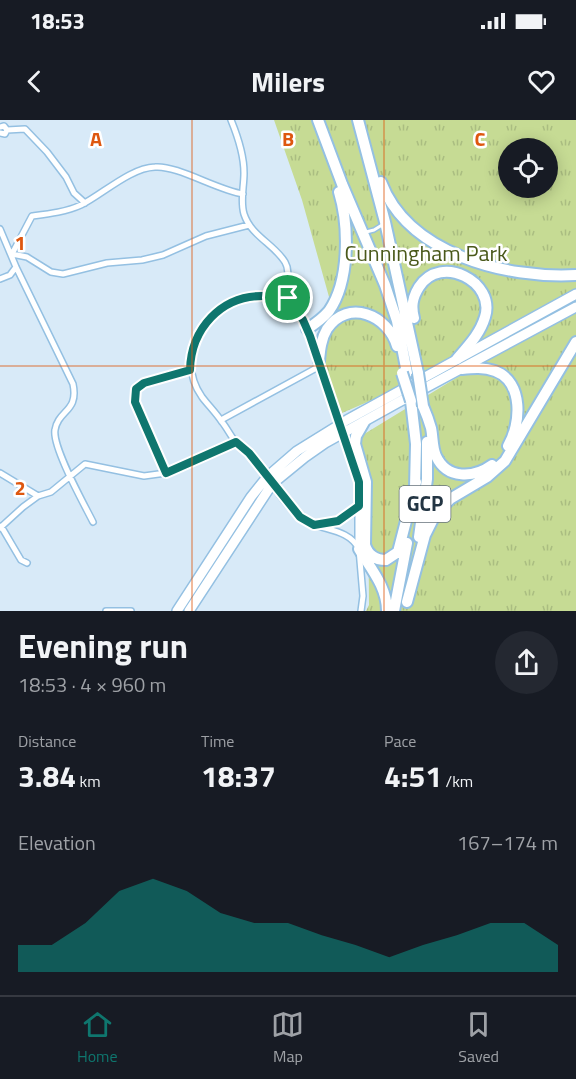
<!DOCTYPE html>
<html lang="en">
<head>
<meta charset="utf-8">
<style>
  body { margin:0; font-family:"Titillium Web",sans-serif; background:#242831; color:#f1f3f6; height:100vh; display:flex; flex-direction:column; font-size:22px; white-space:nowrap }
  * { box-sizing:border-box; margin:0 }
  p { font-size:20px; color:#9ea1a6 }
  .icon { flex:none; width:33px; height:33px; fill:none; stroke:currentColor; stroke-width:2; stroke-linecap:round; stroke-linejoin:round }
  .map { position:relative; height:491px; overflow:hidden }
  .details { display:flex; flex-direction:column; background:#171b24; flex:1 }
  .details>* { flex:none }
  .tools { position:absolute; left:498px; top:18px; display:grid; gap:12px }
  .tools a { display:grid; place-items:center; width:60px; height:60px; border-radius:50%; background:#171b24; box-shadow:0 3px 15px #0003; font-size:30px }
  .pin { position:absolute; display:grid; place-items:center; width:51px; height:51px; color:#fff; margin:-26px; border:3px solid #fff; border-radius:50%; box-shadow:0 2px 6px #0007 }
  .round { display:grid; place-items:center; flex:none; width:63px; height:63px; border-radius:32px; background:#242831 }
  .headline { display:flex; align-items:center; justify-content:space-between; height:102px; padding:0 18px }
  h1 { font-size:33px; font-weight:700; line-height:45px }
  .stats { display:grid; grid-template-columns:repeat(3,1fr); gap:9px; height:102px; padding:6px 18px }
  .stats div { display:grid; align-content:center }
  .stats b { font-size:30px; font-weight:700 }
  .stats small { font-size:16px; font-weight:400 }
  .stats p { font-size:16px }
  .chart { height:168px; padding:12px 18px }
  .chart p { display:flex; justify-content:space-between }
  .chart svg { width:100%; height:108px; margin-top:6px; fill:#0f766e; opacity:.7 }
  .status { display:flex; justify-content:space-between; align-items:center; height:42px; padding:0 30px; background:#171b24; direction:ltr }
  .status svg { height:16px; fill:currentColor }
  header { display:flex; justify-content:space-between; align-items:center; height:78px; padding:0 18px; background:#171b24; font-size:27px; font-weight:700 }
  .tab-bar { display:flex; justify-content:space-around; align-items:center; height:84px; border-top:2px solid #363941; background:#171b24; font-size:16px; color:#9ea1a6 }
  .tab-bar a { display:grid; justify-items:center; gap:3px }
  .tab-bar .current { color:#0f766e }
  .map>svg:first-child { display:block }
  .park { fill:url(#park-tufts); fill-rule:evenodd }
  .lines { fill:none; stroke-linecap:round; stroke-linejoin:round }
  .service-casing { stroke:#94c0e2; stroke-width:6 }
  .minor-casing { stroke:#94c0e2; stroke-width:8 }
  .tertiary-casing { stroke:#94c0e2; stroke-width:10 }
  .primary-casing { stroke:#94c0e2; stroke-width:12 }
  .motorway-casing { stroke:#94c0e2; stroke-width:14 }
  .service { stroke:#fff; stroke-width:3 }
  .minor { stroke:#fff; stroke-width:5 }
  .tertiary { stroke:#fff; stroke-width:7 }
  .primary { stroke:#fff; stroke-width:9 }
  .motorway { stroke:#fff; stroke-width:10 }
  .motorway-bridge-casing { stroke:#94c0e2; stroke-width:14; stroke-linecap:butt }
  .motorway-bridge { stroke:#fff; stroke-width:10 }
  .route-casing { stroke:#fff; stroke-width:12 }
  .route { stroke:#0f766e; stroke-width:8 }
  .grid { fill:none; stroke:#de570f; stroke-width:1.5; stroke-opacity:0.55 }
  .labels { text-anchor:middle; stroke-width:5; stroke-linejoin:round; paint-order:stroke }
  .shield { fill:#fff; stroke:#65727b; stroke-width:1.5 }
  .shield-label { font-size:21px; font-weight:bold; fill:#233543 }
  .park-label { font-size:22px; fill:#4a591a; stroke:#fff }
  .grid-label { font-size:20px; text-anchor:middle; font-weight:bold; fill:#de570f; stroke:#fff; stroke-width:5; stroke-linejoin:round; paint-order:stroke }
</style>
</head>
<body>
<div class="status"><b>18:53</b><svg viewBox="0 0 49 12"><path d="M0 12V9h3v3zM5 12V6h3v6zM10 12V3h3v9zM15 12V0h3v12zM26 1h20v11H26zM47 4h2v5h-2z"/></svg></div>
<header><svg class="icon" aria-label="back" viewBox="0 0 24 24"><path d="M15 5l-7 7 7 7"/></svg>Milers<svg class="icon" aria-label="heart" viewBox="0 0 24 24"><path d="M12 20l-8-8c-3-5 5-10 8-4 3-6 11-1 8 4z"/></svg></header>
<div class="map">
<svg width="576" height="491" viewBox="0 0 576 491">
  <defs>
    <pattern id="park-tufts" width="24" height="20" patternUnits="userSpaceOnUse" patternTransform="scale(1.5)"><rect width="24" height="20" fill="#c6db94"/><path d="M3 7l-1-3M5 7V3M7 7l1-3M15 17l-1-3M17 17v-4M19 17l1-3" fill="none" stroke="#aabd81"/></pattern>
  </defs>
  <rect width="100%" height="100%" fill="#d8eaf8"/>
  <path class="park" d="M274,0H576V170L400,268L342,293L316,223L331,184L302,80ZM508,28H548V68H508Z
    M576,192V491H366L369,485L368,363L356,319L474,247Z"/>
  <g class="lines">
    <g class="service-casing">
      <path id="service" d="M366,112L374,110L382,105"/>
    </g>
    <g class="minor-casing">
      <path id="minor" d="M231,0C238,17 244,35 244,53C244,67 240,81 244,94C251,116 274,124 285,142C292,154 283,166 287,178C291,190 302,198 307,209
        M0,7L4,6L7,10L5,14L0,13
        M7,10L25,9L47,32L66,57L74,73L85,83
        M243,74C217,70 177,45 155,47C130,48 103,74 81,85C66,92 48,94 32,96L12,134L27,137L51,152L63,154L107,143L142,140L163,135L206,116L249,105
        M0,109L16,147L73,264C79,292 58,290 55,310C52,327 84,384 93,402
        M0,159L10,155L16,147
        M288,178C260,177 236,175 214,194C190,215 183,250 202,277C208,285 216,293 222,302C227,308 230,315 235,321C240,327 247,330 252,336C265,354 283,383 300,397C318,412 347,406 359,429L363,476L361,491
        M221,300L320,246
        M0,353L38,376
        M166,353L135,282L136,269L152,260L190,250
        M319,405L337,401L359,385
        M1,406L21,440L27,443
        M0,408L23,387L38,376L51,372L85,344L144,356L166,353L236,322
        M106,491H131"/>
    </g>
    <g class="tertiary-casing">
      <path id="tertiary" d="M307,209L359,362V429"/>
    </g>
    <g class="primary-casing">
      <path id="primary" d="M177,491L251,377L267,357L297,331L347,300L576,174
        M189,491L272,364L305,337L325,323L397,283L576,187"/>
    </g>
    <g class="motorway-casing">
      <path id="motorway" d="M318,0L342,64L385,165L397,201L407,253
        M358,0L385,102L418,253
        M381,62C408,134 506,159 576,155
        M414,198C411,187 412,178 419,167C441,133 496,162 485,197C480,214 468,226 457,239
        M307,209C315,204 323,198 329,191C350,161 349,105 339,72
        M319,241C320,230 321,219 327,209C348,178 388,195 397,226
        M462,249C473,248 484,247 495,251C524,262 521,304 508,326
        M411,281L416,324L415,367
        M423,286C426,293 429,301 431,308C433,317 432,327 436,336C447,360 474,358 492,345
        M364,302L356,316L355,324L366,362L365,425C368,435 375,440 386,440L398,432L416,362
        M419,417L427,359V322
        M359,429C371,449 387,467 387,491
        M407,482L425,415L435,395L450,379L487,357L505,341L576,222
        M394,491L407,423"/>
    </g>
    <use href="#service" class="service"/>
    <use href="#minor" class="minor"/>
    <use href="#tertiary" class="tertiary"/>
    <use href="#primary" class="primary"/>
    <use href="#motorway" class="motorway"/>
    <g class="motorway-bridge-casing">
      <path id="motorway-bridge" d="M402,253L411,281
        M418,253L423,286"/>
    </g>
    <use href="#motorway-bridge" class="motorway-bridge"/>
  </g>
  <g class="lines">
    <g class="route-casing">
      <path id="route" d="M264,176L288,178L303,200L310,216L359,362V386L338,401L314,405L300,397L249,333L236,322L166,353L135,282L136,269L144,263L190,250C191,209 221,175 264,176Z"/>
    </g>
    <use href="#route" class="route"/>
  </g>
  <path class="grid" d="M192,0V491M384,0V491M0,246H576"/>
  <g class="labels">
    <rect class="shield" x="399.5" y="366" width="51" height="36" rx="4.5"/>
    <g class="shield-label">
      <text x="425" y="391">GCP</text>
    </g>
    <g class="park-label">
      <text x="426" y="141">Cunningham Park</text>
    </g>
  </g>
  <g class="grid-label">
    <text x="96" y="26">A</text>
    <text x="288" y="26">B</text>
    <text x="480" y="26">C</text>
    <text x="20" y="130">1</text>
    <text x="20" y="375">2</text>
  </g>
</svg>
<div class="tools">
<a><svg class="icon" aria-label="locate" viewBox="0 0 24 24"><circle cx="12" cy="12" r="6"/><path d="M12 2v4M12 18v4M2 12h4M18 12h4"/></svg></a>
</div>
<div class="pin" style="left:288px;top:178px;background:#1e9e55"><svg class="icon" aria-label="arrive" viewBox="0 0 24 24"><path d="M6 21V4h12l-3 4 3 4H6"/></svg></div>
</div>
<section class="details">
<div class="headline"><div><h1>Evening run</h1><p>18:53 · 4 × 960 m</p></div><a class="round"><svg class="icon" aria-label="share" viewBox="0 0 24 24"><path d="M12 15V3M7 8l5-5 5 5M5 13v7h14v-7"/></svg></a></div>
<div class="stats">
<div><p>Distance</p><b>3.84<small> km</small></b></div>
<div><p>Time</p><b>18:37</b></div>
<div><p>Pace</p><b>4:51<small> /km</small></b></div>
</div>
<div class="chart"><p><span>Elevation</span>167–174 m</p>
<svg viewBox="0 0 160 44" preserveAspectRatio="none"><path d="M0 44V33L10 33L20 24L30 11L40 6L50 11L60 20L70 24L80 24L90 29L100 33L110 38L120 33L130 29L140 24L150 24L160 33V44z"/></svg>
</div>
</section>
<nav class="tab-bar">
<a class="current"><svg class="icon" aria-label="home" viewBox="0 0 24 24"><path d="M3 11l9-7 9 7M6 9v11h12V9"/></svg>Home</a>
<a><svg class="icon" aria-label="map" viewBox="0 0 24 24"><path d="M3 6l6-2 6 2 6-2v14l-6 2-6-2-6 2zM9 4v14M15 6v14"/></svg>Map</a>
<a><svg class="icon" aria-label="saved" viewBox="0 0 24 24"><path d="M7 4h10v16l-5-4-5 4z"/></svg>Saved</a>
</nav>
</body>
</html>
